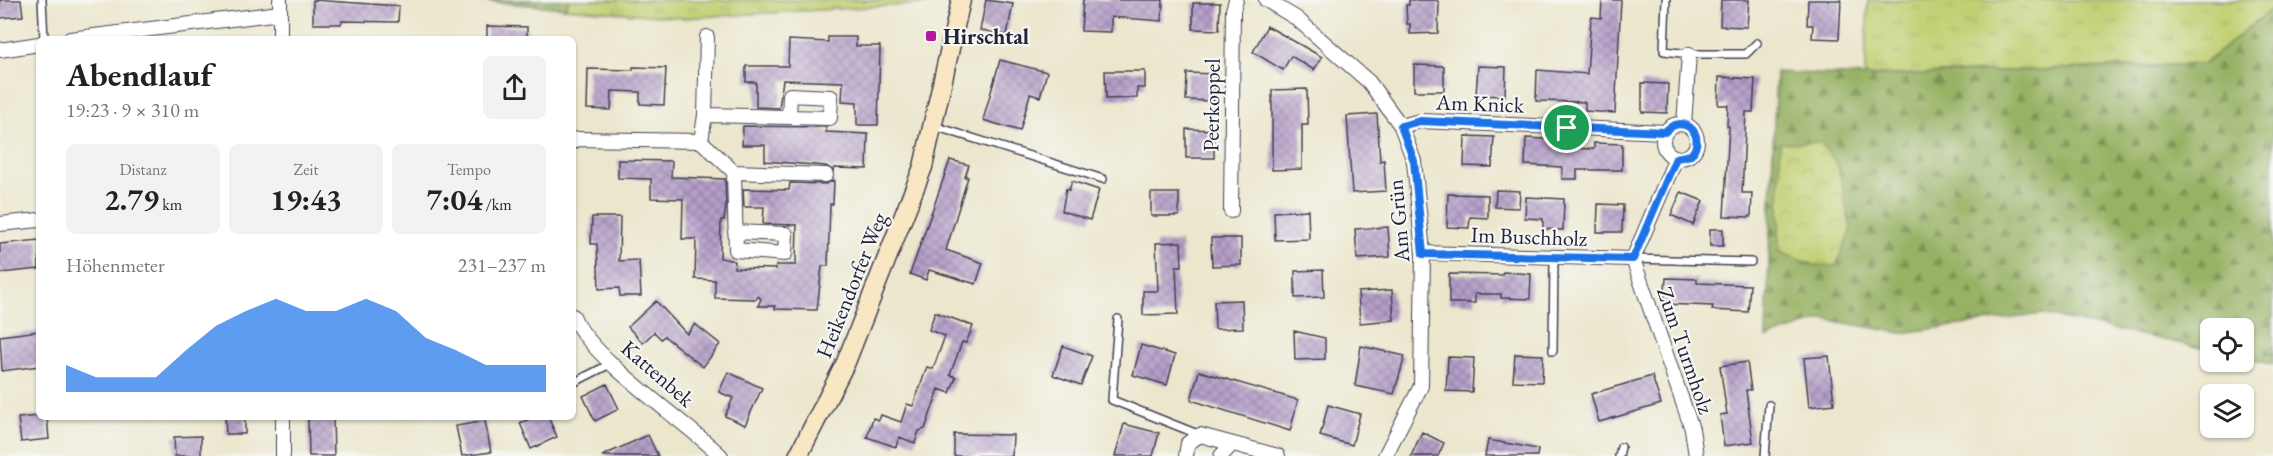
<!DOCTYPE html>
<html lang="de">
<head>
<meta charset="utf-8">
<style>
  body { margin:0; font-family:"EB Garamond",serif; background:#f2f2f2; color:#222; height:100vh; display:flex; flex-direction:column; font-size:22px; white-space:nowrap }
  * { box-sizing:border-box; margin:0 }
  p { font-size:20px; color:#767676 }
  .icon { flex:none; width:33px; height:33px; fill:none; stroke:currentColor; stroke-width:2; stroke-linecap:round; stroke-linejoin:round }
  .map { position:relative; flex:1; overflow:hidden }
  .side { position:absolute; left:36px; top:36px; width:540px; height:384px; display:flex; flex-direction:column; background:#fff; border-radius:9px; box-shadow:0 2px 4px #0004 }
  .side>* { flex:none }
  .tools { position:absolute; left:2200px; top:318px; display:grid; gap:12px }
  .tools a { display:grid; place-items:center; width:54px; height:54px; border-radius:9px; background:#fff; box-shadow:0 2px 4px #0004; font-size:30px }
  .pin { position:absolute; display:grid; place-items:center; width:51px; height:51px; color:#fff; margin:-26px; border:3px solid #fff; border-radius:50%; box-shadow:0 2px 6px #0007 }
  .round { display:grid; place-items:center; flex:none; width:63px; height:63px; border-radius:9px; background:#f2f2f2 }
  .headline { display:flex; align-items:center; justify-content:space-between; height:102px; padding:0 30px }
  h1 { font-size:33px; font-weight:700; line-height:45px }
  .figures { display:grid; grid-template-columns:repeat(3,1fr); gap:9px; height:102px; padding:6px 30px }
  .figures div { display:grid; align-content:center; border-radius:9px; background:#f2f2f2; text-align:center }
  .figures b { font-size:30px; font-weight:700 }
  .figures small { font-size:16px; font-weight:400 }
  .figures p { font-size:16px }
  .chart { height:168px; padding:12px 30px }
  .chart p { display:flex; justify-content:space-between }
  .chart svg { width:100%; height:108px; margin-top:6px; fill:#1a73e8; opacity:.7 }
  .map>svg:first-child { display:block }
  .grass { fill:url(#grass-tufts); stroke:#727957; stroke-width:1.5 }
  .forest { fill:url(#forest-firs); stroke:#5d6a50; stroke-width:1.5 }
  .park { fill:url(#park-crowns); stroke:#727957; stroke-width:1.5 }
  .building { fill:url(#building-cross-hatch) }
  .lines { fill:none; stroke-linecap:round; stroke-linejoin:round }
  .lane-casing { stroke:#403f51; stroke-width:10 }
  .street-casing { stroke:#403f51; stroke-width:16 }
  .secondary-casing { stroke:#403f51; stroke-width:21 }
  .lane { stroke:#fff; stroke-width:7 }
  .street { stroke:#fff; stroke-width:14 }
  .secondary { stroke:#f9e7c3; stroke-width:18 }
  .route-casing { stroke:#fff; stroke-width:12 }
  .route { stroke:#1a73e8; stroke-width:8 }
  .poi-dot { fill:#b5179e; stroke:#f6f6f2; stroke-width:2 }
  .labels { text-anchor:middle; stroke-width:4.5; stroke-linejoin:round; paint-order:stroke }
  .poi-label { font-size:22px; font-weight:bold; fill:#22223b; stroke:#f6f6f2; text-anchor:start }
  .street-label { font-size:22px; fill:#22223b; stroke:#f6f6f2 }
</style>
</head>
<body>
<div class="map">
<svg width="2273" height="456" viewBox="0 0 2273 456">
  <defs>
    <pattern id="grass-tufts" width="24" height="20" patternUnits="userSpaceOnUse" patternTransform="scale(1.5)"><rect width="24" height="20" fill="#c1d073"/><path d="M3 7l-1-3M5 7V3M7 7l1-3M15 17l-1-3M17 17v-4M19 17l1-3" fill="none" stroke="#a6b264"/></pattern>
    <pattern id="forest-firs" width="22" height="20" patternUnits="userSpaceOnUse" patternTransform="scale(1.5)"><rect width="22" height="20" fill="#98b265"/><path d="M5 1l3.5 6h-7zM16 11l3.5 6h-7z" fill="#7c9054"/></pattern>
    <pattern id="park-crowns" width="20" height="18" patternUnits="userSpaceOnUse" patternTransform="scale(1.5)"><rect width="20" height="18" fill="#c1d073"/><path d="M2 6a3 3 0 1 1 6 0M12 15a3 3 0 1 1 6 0" fill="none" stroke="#a6b264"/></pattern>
    <pattern id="building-cross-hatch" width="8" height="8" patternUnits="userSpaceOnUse" patternTransform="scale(1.5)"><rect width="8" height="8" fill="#b59fc9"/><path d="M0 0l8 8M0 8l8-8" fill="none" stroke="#9381a4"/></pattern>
  </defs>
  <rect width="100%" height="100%" fill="#f6f6f2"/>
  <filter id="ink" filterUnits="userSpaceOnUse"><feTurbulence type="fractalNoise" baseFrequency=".0167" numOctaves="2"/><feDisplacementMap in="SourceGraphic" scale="12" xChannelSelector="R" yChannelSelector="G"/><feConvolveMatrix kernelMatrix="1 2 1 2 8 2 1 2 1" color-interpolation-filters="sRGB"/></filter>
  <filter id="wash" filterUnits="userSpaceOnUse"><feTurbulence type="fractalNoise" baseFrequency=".008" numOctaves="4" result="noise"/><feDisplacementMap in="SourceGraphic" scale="24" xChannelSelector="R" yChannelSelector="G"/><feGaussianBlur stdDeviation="1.35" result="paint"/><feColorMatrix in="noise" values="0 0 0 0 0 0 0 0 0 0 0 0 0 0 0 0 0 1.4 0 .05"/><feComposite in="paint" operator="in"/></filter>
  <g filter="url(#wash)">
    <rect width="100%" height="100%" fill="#ebe6cc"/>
    <path class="grass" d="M569,0H943L942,3L682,18L565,8Z
      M1868,0H2273V8L2205,64L1865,76Z"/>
    <path class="forest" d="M469,0H569L565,8Z
      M2273,8V365L2244,357V328H2211V350L2042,314L1901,333L1824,319L1766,338L1776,72L1865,76L2204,64Z"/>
    <path class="park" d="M1820,142L1838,165L1851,229L1836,266L1814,265L1779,252L1780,143Z"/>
    <g id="blocks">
      <path class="building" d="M0,0H21L23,16L0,18Z
        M313,0L399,6L398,22L342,21L341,24H313Z
        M986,0L1013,4L1007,35L980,30Z
        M1083,0H1163L1162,21L1111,17V32L1081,31Z
        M1409,0H1437L1439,4L1438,33L1410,34V24H1407L1406,5H1409Z
        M1602,0H1621L1615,113L1585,111V102L1536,101L1537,70L1587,74L1591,17L1601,18Z
        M1721,0H1749L1747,27L1720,26Z
        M1808,0H1841L1839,39L1812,38L1813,25H1807Z
        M1193,3H1220L1219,30L1193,29Z
        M487,26L527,27V39H487Z
        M1267,26L1322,57L1314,70L1291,56L1283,70L1253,52Z
        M828,37H856V46H880L878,125H857V102L842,101L843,82L783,80L779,108L756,107V82H746V66H788L789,40L828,42Z
        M1000,60L1047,72L1040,97L1030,94L1020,131L983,120Z
        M1414,65L1444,66V91H1414Z
        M1478,66L1506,67L1505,96L1476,95Z
        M633,67L666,68L664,105L640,104V92L612,91L611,110L587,109L588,69L633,70Z
        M1105,71H1145V88H1137V98L1106,99Z
        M1187,73L1215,74L1214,101L1186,100Z
        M1719,77L1755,79L1753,112H1746L1742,193H1752L1751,217L1724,216L1729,126H1727L1728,105H1718Z
        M1642,83L1668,84L1667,113L1642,112Z
        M1307,89L1308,125H1302V169L1272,170V90Z
        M1377,114L1380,161L1384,160L1386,191L1352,193L1347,116Z
        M743,126L826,127V132L868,134L867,169L834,168V171L826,166L765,161V145H742Z
        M1186,129L1214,130V158H1186Z
        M1465,136L1494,137L1492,167L1464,166Z
        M1526,138L1563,140V148L1594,149V143L1622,144V170H1577V179H1562V167L1525,165Z
        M618,160L672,161L671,177L725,179L726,206L724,220H721L720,258L735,261L734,268L776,269V265H796L797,225L763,224L764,207H744L743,189L789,190L790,183L826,184L834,180L833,204H830L828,266H822L817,310L775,309V306H758L761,299L758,296L756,299L715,298V280L695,279L696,239H682L683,199L651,198V179L618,178Z
        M950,160L969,165L965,177H968L946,250L983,263L976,284L929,270L926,280L910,274Z
        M1072,181L1099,190L1090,220L1062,211L1066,189L1069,190Z
        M1496,190L1520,191L1519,208L1495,207Z
        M1681,192L1703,201L1693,225L1671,215Z
        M1151,193H1179V216H1151Z
        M1448,194L1488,195V218L1470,217L1469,228L1447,227Z
        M1526,197L1564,199L1563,230L1543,229V219L1525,218Z
        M1598,204L1623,205L1622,232H1597Z
        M1308,210L1309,239L1275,240L1274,212Z
        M592,217H620L619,261L639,260L641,296H620L619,288L599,289L597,244H591Z
        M1388,227L1390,257L1357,259L1355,229Z
        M1710,229H1723V246H1710Z
        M1211,238H1241V265L1212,266Z
        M39,240V269L0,273V244Z
        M1181,242L1182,266H1176L1178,314L1143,315V291H1158L1156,243Z
        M1323,270L1324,297L1295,298V271Z
        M1503,272L1531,274L1530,299L1501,298V294H1475V303H1449V274L1502,275Z
        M1666,278L1697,279V283L1750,285L1748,312L1712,310L1713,306L1664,304Z
        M1392,290L1394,320L1360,323L1358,292Z
        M1242,300L1243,328L1215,329L1214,301Z
        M656,301L687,334L695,324L720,344L703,367L664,336L661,339L654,332L643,343L628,327Z
        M935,312L973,326L966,343L962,342L950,375L956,377L950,393L939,389L925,429L919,431L915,443L899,437L896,447L867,437L873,418L879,420L881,415L901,422L907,404L913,406L927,367L933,369L945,336L929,330Z
        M39,331V366L2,371L0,336Z
        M1294,331L1325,338V359L1295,360Z
        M1141,345L1175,355L1167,385L1133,375Z
        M1063,346L1092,356L1081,385L1053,375Z
        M1361,346L1405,356L1394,394L1355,386Z
        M1515,354L1543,355L1542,382L1513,381Z
        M1829,356L1834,404L1809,407L1804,358Z
        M1448,357L1474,358L1472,392L1446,391Z
        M1747,362L1751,390H1746L1753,442L1724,446L1720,415L1727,414L1720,366Z
        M1199,371L1298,400L1290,431L1191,400Z
        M728,372L762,388L745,425L725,416L733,398L719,392Z
        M1652,376L1661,404L1599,422L1591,394Z
        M607,384L619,409L595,421L583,396Z
        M1328,405L1360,414L1352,445L1320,436Z
        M39,416L47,417L49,439L21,442L18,418Z
        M225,417H245V434H226Z
        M308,417H333L334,456H309Z
        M534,417H548L557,437L531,449L520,423Z
        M485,421L491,452L462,456L456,426Z
        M1124,424L1159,433L1153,456H1115Z
        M1422,432L1444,443L1438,456H1411Z
        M954,434L1013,435L1012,456H954Z
        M648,435L658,456H602Z
        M201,436V456H175L174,437Z
        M1488,440L1538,449L1537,456H1485Z"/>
    </g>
  </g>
  <g filter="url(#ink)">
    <use href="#blocks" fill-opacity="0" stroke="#403f51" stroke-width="1.5"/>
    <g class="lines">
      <g class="lane-casing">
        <path id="lane" d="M42,0L44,39
          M1666,0L1664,51L1689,54H1746L1757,43
          M934,126L1103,179
          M1633,259L1751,262
          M1118,319L1112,400L1200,435
          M1553,351L1554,258
          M573,383L612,363
          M1619,456L1621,447
          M1765,456L1769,405"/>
      </g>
      <g class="street-casing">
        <path id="street" d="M1266,0L1296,18L1369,82L1401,126L1414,161L1423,253L1421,386L1385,456
          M70,39L280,13
          M280,39V0
          M0,50L39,44
          M705,115L830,118L831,97L790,95L789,117
          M1663 141a17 17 0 1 1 34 0a17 17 0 1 1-34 0Z
          M1684,124L1689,54
          M1401,126L1420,121L1665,132
          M701,141L734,172L826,175
          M573,142L577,139L701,141L705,115L707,37
          M734,172L736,250L785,254L786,234L735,232
          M1231,211L1233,10L1236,0
          M0,224L39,220
          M1423,253L1633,259
          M1633,259L1692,429L1696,456
          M1633,259L1676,158
          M573,316C591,359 685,421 721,456
          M283,417V456
          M1186,456L1188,443L1200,435L1278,456
          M1221,456L1232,444"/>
      </g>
      <g class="secondary-casing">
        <path id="secondary" d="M798,456L846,362L923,167L961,0"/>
      </g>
      <use href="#lane" class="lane"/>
      <use href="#street" class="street"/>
      <use href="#secondary" class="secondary"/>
    </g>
  </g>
  <g class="lines" filter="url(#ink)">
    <g class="route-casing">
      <path id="route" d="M1420,121L1665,132C1682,112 1708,134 1691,155L1676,158L1633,259L1423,254L1414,161L1401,126Z"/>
    </g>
    <use href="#route" class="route"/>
  </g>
  <rect class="poi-dot" x="925" y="30" width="12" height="12" rx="3"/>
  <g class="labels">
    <g class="poi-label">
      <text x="943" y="44">Hirschtal</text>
    </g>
    <g class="street-label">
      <text transform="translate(1480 103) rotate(2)" y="8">Am Knick</text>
      <text transform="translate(1211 105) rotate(-89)" y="8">Peerkoppel</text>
      <text transform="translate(1398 221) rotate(-95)" y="8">Am Grün</text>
      <text transform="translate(1529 236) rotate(2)" y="8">Im Buschholz</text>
      <text transform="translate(851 285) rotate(-68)" y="8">Heikendorfer Weg</text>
      <text transform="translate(1686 350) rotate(71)" y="8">Zum Turmholz</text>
      <text transform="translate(658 373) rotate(41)" y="8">Kattenbek</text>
    </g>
  </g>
</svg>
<div class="tools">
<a><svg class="icon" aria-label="locate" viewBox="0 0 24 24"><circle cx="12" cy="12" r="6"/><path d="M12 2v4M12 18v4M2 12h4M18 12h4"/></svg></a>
<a><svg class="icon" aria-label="layers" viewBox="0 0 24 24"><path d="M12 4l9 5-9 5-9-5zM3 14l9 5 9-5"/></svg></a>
</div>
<div class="pin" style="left:1567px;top:128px;background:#1e9e55"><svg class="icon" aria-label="arrive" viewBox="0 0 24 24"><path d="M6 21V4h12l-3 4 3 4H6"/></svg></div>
<section class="side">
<div class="headline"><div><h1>Abendlauf</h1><p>19:23 · 9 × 310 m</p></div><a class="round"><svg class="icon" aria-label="share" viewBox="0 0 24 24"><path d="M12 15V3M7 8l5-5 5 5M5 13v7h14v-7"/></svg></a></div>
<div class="figures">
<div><p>Distanz</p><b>2.79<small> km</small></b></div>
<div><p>Zeit</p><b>19:43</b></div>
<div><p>Tempo</p><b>7:04<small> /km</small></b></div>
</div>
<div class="chart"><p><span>Höhenmeter</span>231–237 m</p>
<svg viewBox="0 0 160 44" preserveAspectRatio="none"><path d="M0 44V33L10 38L20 38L30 38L40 27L50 17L60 11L70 6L80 11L90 11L100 6L110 11L120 22L130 27L140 33L150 33L160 33V44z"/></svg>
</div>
</section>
</div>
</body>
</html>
